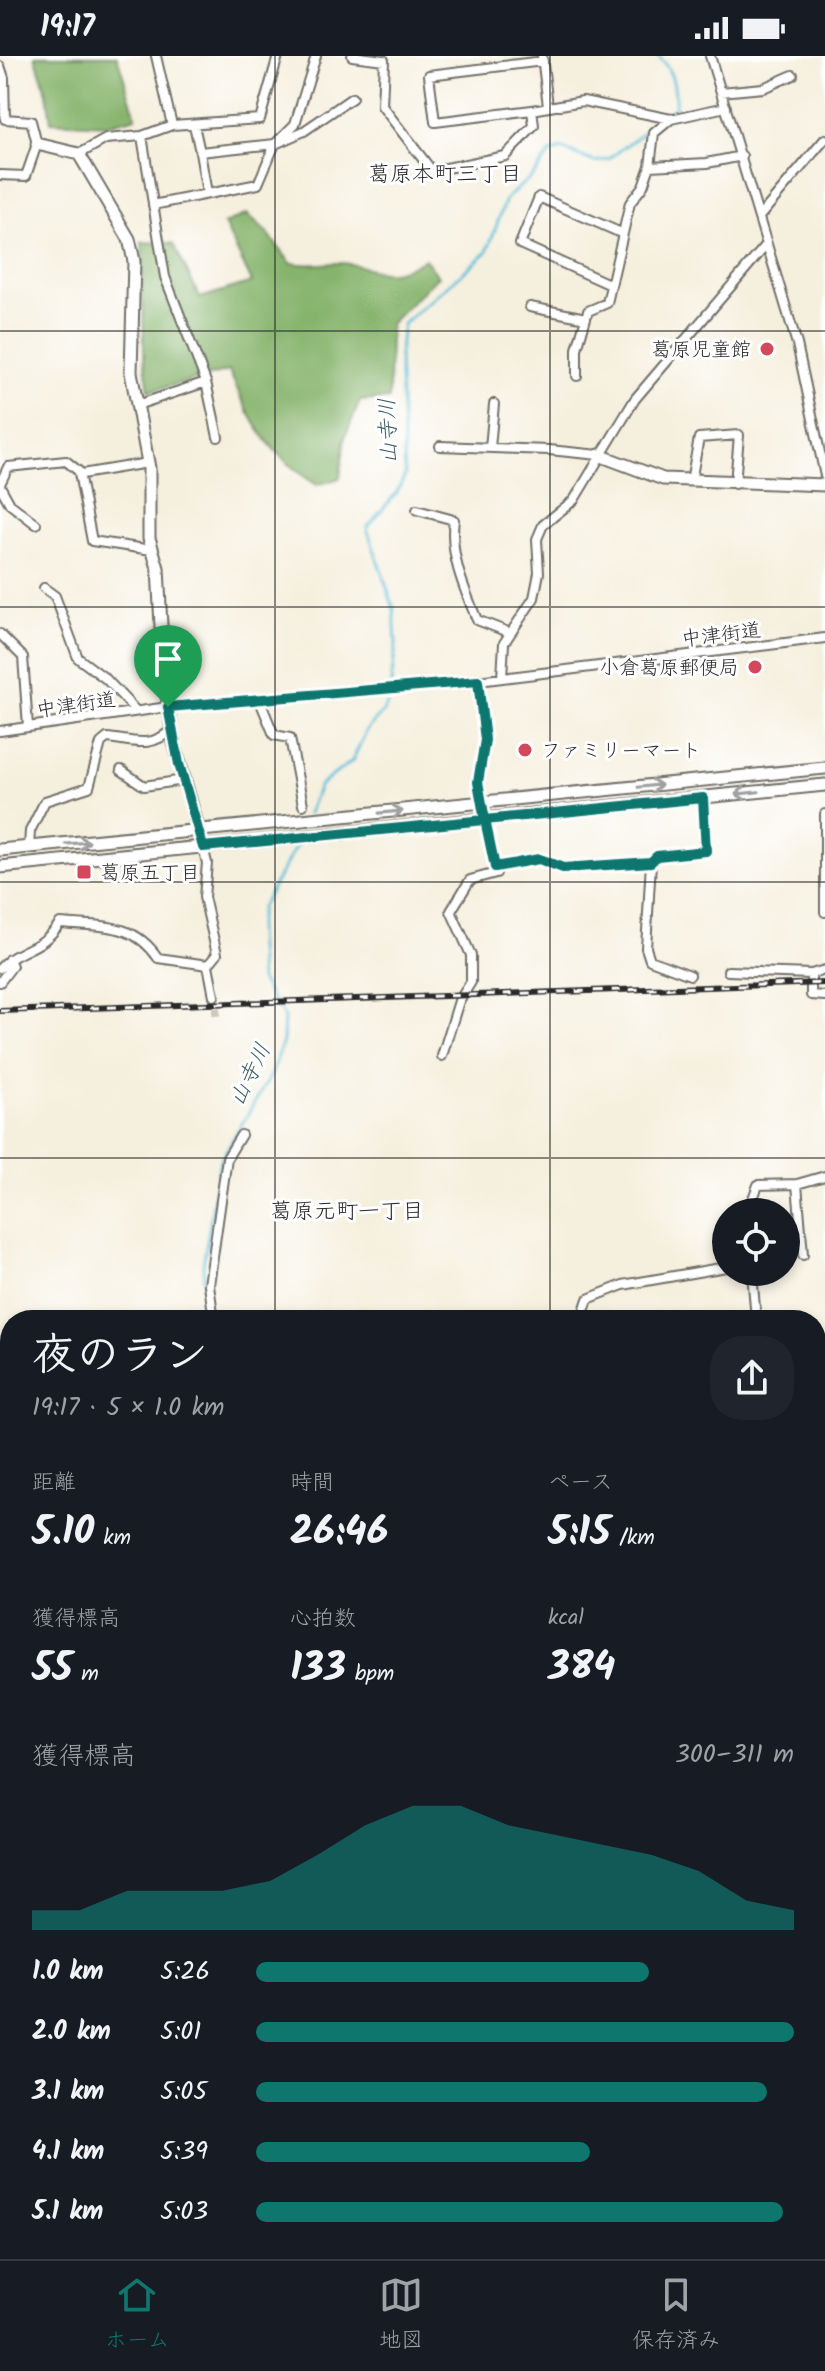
<!DOCTYPE html>
<html lang="ja">
<head>
<meta charset="utf-8">
<style>
  body { margin:0; font-family:Kalam,"Klee One",sans-serif; background:#20242c; color:#f1f3f6; height:100vh; display:flex; flex-direction:column; font-size:30px; white-space:nowrap }
  * { box-sizing:border-box; margin:0 }
  p { font-size:26px; color:#9ea1a6 }
  .icon { flex:none; width:44px; height:44px; fill:none; stroke:currentColor; stroke-width:2; stroke-linecap:round; stroke-linejoin:round }
  .map { position:relative; flex:1; overflow:hidden }
  .panel { position:absolute; left:0px; top:1254px; width:826px; height:950px; display:flex; flex-direction:column; background:#171b24; border-radius:32px 32px 0 0; box-shadow:0 4px 12px #0003 }
  .panel>* { flex:none }
  .fabs { position:absolute; left:712px; top:1142px; display:grid; gap:16px }
  .fabs a { display:grid; place-items:center; width:88px; height:88px; border-radius:50%; background:#171b24; box-shadow:0 4px 12px #0003; font-size:40px }
  .pin { position:absolute; display:grid; place-items:center; width:68px; height:68px; color:#fff; margin:-82px -34px; border-radius:50% 50% 50% 0; rotate:-45deg; box-shadow:0 0 8px #0007 }
  .pin .icon { rotate:45deg }
  .round { display:grid; place-items:center; flex:none; width:84px; height:84px; border-radius:32px; background:#20242c }
  .head { display:flex; align-items:center; justify-content:space-between; height:136px; padding:0 32px }
  h1 { font-size:44px; font-weight:700; line-height:60px }
  .figures { display:grid; grid-template-columns:repeat(3,1fr); gap:12px; height:136px; padding:8px 32px }
  .figures div { display:grid; align-content:center }
  .figures b { font-size:40px; font-weight:700 }
  .figures small { font-size:22px; font-weight:400 }
  .figures p { font-size:22px }
  .chart { height:224px; padding:16px 32px }
  .chart p { display:flex; justify-content:space-between }
  .chart svg { width:100%; height:144px; margin-top:8px; fill:#0f766e; opacity:.7 }
  ul { padding:0 32px; list-style:none; font-size:26px }
  li { display:grid; grid-template-columns:128px 96px 1fr; align-items:center; height:60px }
  li i { height:20px; border-radius:10px; background:#0f766e }
  .status { display:flex; justify-content:space-between; align-items:center; height:56px; padding:0 40px; background:#171b24; direction:ltr }
  .status svg { height:22px; fill:currentColor }
  .menu { display:flex; justify-content:space-around; align-items:center; height:112px; border-top:2px solid #363941; background:#171b24; font-size:22px; color:#9ea1a6 }
  .menu a { display:grid; justify-items:center; gap:4px }
  .menu .active { color:#0f766e }
  .map>svg:first-child { display:block }
  .forest { fill:#86b46c; stroke:#58704c; stroke-width:2 }
  .lines { fill:none; stroke-linecap:round; stroke-linejoin:round }
  .stream { stroke:#57bbd5; stroke-width:3 }
  .river { stroke:#57bbd5; stroke-width:16 }
  .street-tunnel { stroke:#cdc8b9; stroke-width:8; stroke-dasharray:8 4; stroke-linecap:butt }
  .street-casing { stroke:#727069; stroke-width:12 }
  .secondary-casing { stroke:#727069; stroke-width:15 }
  .primary-casing { stroke:#727069; stroke-width:16 }
  .highway-casing { stroke:#727069; stroke-width:18 }
  .street { stroke:#fff; stroke-width:8 }
  .secondary { stroke:#fff; stroke-width:11 }
  .primary { stroke:#fff; stroke-width:12 }
  .highway { stroke:#fff; stroke-width:14 }
  .rail-casing { stroke:#2b2b2b; stroke-width:6 }
  .rail { stroke:#fff; stroke-width:3; stroke-dasharray:9; stroke-linecap:butt }
  .highway-bridge-casing { stroke:#727069; stroke-width:18; stroke-linecap:butt }
  .highway-bridge { stroke:#fff; stroke-width:14 }
  .oneway { stroke:#a0a0a0 }
  .route-casing { stroke:#fff; stroke-width:16 }
  .route { stroke:#0f766e; stroke-width:10 }
  .grid { fill:none; stroke:#2b2b2b; stroke-width:2; stroke-opacity:0.55 }
  .poi-dot { fill:#d1495b; stroke:#fff; stroke-width:3 }
  .labels { text-anchor:middle; stroke-width:6; stroke-linejoin:round; paint-order:stroke }
  .poi-label { font-size:20px; fill:#2b2b2b; stroke:#fff; text-anchor:end }
  .street-label { font-size:20px; fill:#2b2b2b; stroke:#fff }
  .neighbourhood-label { font-size:22px; fill:#2b2b2b; stroke:#fff }
  .water-label { font-size:22px; font-style:italic; fill:#3a5d66; stroke:#fff }
</style>
</head>
<body>
<div class="status"><b>19:17</b><svg viewBox="0 0 49 12"><path d="M0 12V9h3v3zM5 12V6h3v6zM10 12V3h3v9zM15 12V0h3v12zM26 1h20v11H26zM47 4h2v5h-2z"/></svg></div>
<div class="map">
<svg width="825" height="2203" viewBox="0 0 825 2203">
  <rect width="100%" height="100%" fill="#fff"/>
  <filter id="ink" filterUnits="userSpaceOnUse"><feTurbulence type="fractalNoise" baseFrequency=".0125" numOctaves="2"/><feDisplacementMap in="SourceGraphic" scale="16" xChannelSelector="R" yChannelSelector="G"/><feConvolveMatrix kernelMatrix="1 2 1 2 8 2 1 2 1" color-interpolation-filters="sRGB"/></filter>
  <filter id="wash" filterUnits="userSpaceOnUse"><feTurbulence type="fractalNoise" baseFrequency=".006" numOctaves="4" result="noise"/><feDisplacementMap in="SourceGraphic" scale="32" xChannelSelector="R" yChannelSelector="G"/><feGaussianBlur stdDeviation="1.8" result="paint"/><feColorMatrix in="noise" values="0 0 0 0 0 0 0 0 0 0 0 0 0 0 0 0 0 1.4 0 .05"/><feComposite in="paint" operator="in"/></filter>
  <g filter="url(#wash)">
    <rect width="100%" height="100%" fill="#f5efdd"/>
    <path class="forest" d="M35,0H117L136,61L107,69L51,66L47,37Z
      M247,158L267,177L291,207C307,210 319,208 335,207C378,206 375,231 425,203L438,220L390,268L389,343L360,345L345,381L340,422L317,429C268,398 252,367 229,315L149,335L144,302L142,186L173,187L200,242L252,226L224,168Z"/>
    <g class="lines">
      <path class="stream" d="M634,0H641
        M658,0C673,15 676,31 675,51L666,58
        M308,758L319,730L352,705L368,672L383,656L389,643L396,588L394,553L367,472L397,436L405,419L399,301L403,268L487,196L506,143L534,118L550,97L562,93L595,106L609,103L660,63
        M206,1264L203,1209L220,1105L272,1017L283,985L284,961L260,924L257,875L261,851L300,784
        M0,1985L7,1989
        M0,2007L10,2012
        M0,2027L10,2025"/>
      <path class="river" d="M816,1640L825,1612
        M651,2203L653,2194"/>
    </g>
  </g>
  <g filter="url(#ink)">
    <g class="lines">
      <path class="street-tunnel" d="M214,940L217,962"/>
      <g class="street-casing">
        <path id="street" d="M156,0L172,69
          M352,0L384,4L382,50L432,115L505,100L534,70L532,54L583,45L671,63L726,51
          M542,0L548,50
          M710,0L797,288L825,420
          M0,10L4,22L5,63L31,65L37,88L26,120L0,119
          M721,36L763,32L793,19
          M532,54L435,66L429,19L543,5
          M671,63L654,77L650,110L707,107L742,100
          M194,69L200,96L275,88L304,75L352,42
          M142,80L165,221L206,326L218,381
          M200,96L207,138
          M79,98L106,83L142,80L172,69L260,63L278,0
          M153,149L258,128L275,88L295,68L316,0
          M759,161L825,83
          M611,229L520,188L539,141L621,177
          M530,251L586,262
          M577,320V293L588,255L607,247L630,147L643,130L650,110
          M137,349L206,326
          M440,390L549,394L599,399
          M490,392L494,348
          M79,417L92,485L152,494
          M691,425L699,382L739,379L735,428
          M0,428L8,411L66,405L82,418L148,407
          M0,430L10,448L36,468
          M417,454L454,464C449,499 464,532 477,564L508,576
          M44,532L55,540L78,602L106,623L136,655
          M0,578L23,601L28,671
          M502,622L504,587L534,542L539,517L537,483L543,469L574,444L635,343L767,188
          M260,645L274,679L290,682L303,749
          M0,675L168,651L478,625L825,582
          M121,714L144,730L184,724
          M825,758V856
          M199,775L207,807L204,841L217,898L208,909L214,940
          M29,791L30,775L45,745L89,731L101,687L107,682C131,684 151,694 172,673
          M651,806L646,892L650,904L690,919
          M495,811L539,803L563,812L651,806L657,800L706,795L703,742
          M0,912C21,890 40,896 60,867C101,871 133,865 158,902L208,909
          M825,914L811,918V939L825,940
          M728,915L811,918
          M0,926L12,910L9,903
          M442,1000L459,945L471,926V899L451,855L470,824L496,817L478,726L485,684L478,625
          M797,1128L803,1199
          M748,1156L758,1129L797,1128L825,1120
          M752,1216L756,1264
          M214,1264L209,1229L227,1102L241,1079
          M581,1264L588,1243L623,1229L726,1211
          M816,1357L825,1364
          M816,1510L825,1508
          M816,1544L825,1572
          M816,1589L825,1575
          M817,1679L825,1644
          M0,1818L10,1816
          M816,1888L821,1860L818,1724
          M497,2194L504,2203
          M224,2203L240,2194
          M355,2203V2194
          M436,2203L441,2194
          M665,2203L667,2194"/>
      </g>
      <g class="secondary-casing">
        <path id="secondary" d="M37,88L79,98L129,183L134,205L131,316L149,412V482L158,512L163,608L173,683L199,775
          M599,399L663,423L825,429
          M0,794L825,712
          M0,811L825,729
          M0,1442L10,1440
          M0,1556L10,1596
          M0,1698L10,1696"/>
      </g>
      <g class="primary-casing">
        <path id="primary" d="M0,1995L10,2001
          M816,2173L825,2175"/>
      </g>
      <g class="highway-casing">
        <path id="highway" d="M0,1838L10,1837
          M0,1860L10,1862
          M0,1883L10,1884
          M0,1897L10,1899
          M0,1927L10,1928
          M0,1946L10,1947
          M816,2029L825,2031
          M816,2053L825,2054
          M0,2094L10,2092
          M0,2126L10,2123
          M112,2203L130,2194
          M152,2203L169,2194
          M171,2203L186,2194"/>
      </g>
      <use href="#street" class="street"/>
      <use href="#secondary" class="secondary"/>
      <use href="#primary" class="primary"/>
      <use href="#highway" class="highway"/>
      <g class="rail-casing">
        <path id="rail" d="M0,955L825,927"/>
      </g>
      <use href="#rail" class="rail"/>
      <g class="highway-bridge-casing">
        <path id="highway-bridge" d="M816,1692L825,1682
          M816,1715L825,1705"/>
      </g>
      <use href="#highway-bridge" class="highway-bridge"/>
    </g>
    <defs><path id="oneway-shaft" d="M-6 0H5M1.5-3L5.5 0L1.5 3" fill="none" stroke-width="1.6" stroke-linecap="round" stroke-linejoin="round" transform="scale(2)"/></defs>
    <g class="oneway">
      <use href="#oneway-shaft" transform="translate(650 730) rotate(-6)"/>
      <use href="#oneway-shaft" transform="translate(747 737) rotate(174)"/>
      <use href="#oneway-shaft" transform="translate(391 756) rotate(-5)"/>
      <use href="#oneway-shaft" transform="translate(78 787) rotate(-5)"/>
    </g>
  </g>
  <g class="lines" filter="url(#ink)">
    <g class="route-casing">
      <path id="route" d="M168,651L179,708L203,791L485,764L495,811L539,803L563,812L651,806L657,800L706,795L703,742L485,764L478,726L485,684L478,625L168,651"/>
    </g>
    <use href="#route" class="route"/>
  </g>
  <path class="grid" d="M275,0V1264M550,0V1264M0,275H825M0,551H825M0,826H825M0,1102H825M0,1377H10M816,1377H825M0,1652H10M816,1652H825M0,1928H10M816,1928H825M275,2194V2203M550,2194V2203"/>
  <g class="poi-dot">
    <circle cx="767" cy="293" r="8"/>
    <circle cx="755" cy="611" r="8"/>
    <circle cx="525" cy="694" r="8"/>
    <rect x="76" y="808" width="16" height="16" rx="4"/>
  </g>
  <g class="labels">
    <g class="poi-label">
      <text x="751" y="300">葛原児童館</text>
      <text x="739" y="618">小倉葛原郵便局</text>
      <text x="541" y="701" text-anchor="start">ファミリーマート</text>
      <text x="100" y="823" text-anchor="start">葛原五丁目</text>
    </g>
    <g class="street-label">
      <text transform="translate(721 578) rotate(-7)" y="7">中津街道</text>
      <text transform="translate(76 648) rotate(-8)" y="7">中津街道</text>
    </g>
    <g class="neighbourhood-label">
      <text x="445" y="125">葛原本町三丁目</text>
      <text x="347" y="1162">葛原元町一丁目</text>
    </g>
    <g class="water-label">
      <text transform="translate(387 375) rotate(-92)" y="8">山寺川</text>
      <text transform="translate(249 1018) rotate(-64)" y="8">山寺川</text>
    </g>
  </g>
</svg>
<div class="fabs">
<a><svg class="icon" aria-label="locate" viewBox="0 0 24 24"><circle cx="12" cy="12" r="6"/><path d="M12 2v4M12 18v4M2 12h4M18 12h4"/></svg></a>
</div>
<div class="pin" style="left:168px;top:651px;background:#1e9e55"><svg class="icon" aria-label="arrive" viewBox="0 0 24 24"><path d="M6 21V4h12l-3 4 3 4H6"/></svg></div>
<section class="panel">
<div class="head"><div><h1>夜のラン</h1><p>19:17 · 5 × 1.0 km</p></div><a class="round"><svg class="icon" aria-label="share" viewBox="0 0 24 24"><path d="M12 15V3M7 8l5-5 5 5M5 13v7h14v-7"/></svg></a></div>
<div class="figures">
<div><p>距離</p><b>5.10<small> km</small></b></div>
<div><p>時間</p><b>26:46</b></div>
<div><p>ペース</p><b>5:15<small> /km</small></b></div>
</div>
<div class="figures">
<div><p>獲得標高</p><b>55<small> m</small></b></div>
<div><p>心拍数</p><b>133<small> bpm</small></b></div>
<div><p>kcal</p><b>384</b></div>
</div>
<div class="chart"><p><span>獲得標高</span>300–311 m</p>
<svg viewBox="0 0 160 44" preserveAspectRatio="none"><path d="M0 44V38L10 38L20 32L30 32L40 32L50 29L60 21L70 12L80 6L90 6L100 12L110 15L120 18L130 21L140 26L150 35L160 38V44z"/></svg>
</div>
<ul>
<li><b>1.0 km</b>5:26<i style="width:73%"></i></li>
<li><b>2.0 km</b>5:01<i style="width:100%"></i></li>
<li><b>3.1 km</b>5:05<i style="width:95%"></i></li>
<li><b>4.1 km</b>5:39<i style="width:62%"></i></li>
<li><b>5.1 km</b>5:03<i style="width:98%"></i></li>
</ul>
</section>
</div>
<nav class="menu">
<a class="active"><svg class="icon" aria-label="home" viewBox="0 0 24 24"><path d="M3 11l9-7 9 7M6 9v11h12V9"/></svg>ホーム</a>
<a><svg class="icon" aria-label="map" viewBox="0 0 24 24"><path d="M3 6l6-2 6 2 6-2v14l-6 2-6-2-6 2zM9 4v14M15 6v14"/></svg>地図</a>
<a><svg class="icon" aria-label="saved" viewBox="0 0 24 24"><path d="M7 4h10v16l-5-4-5 4z"/></svg>保存済み</a>
</nav>
</body>
</html>
